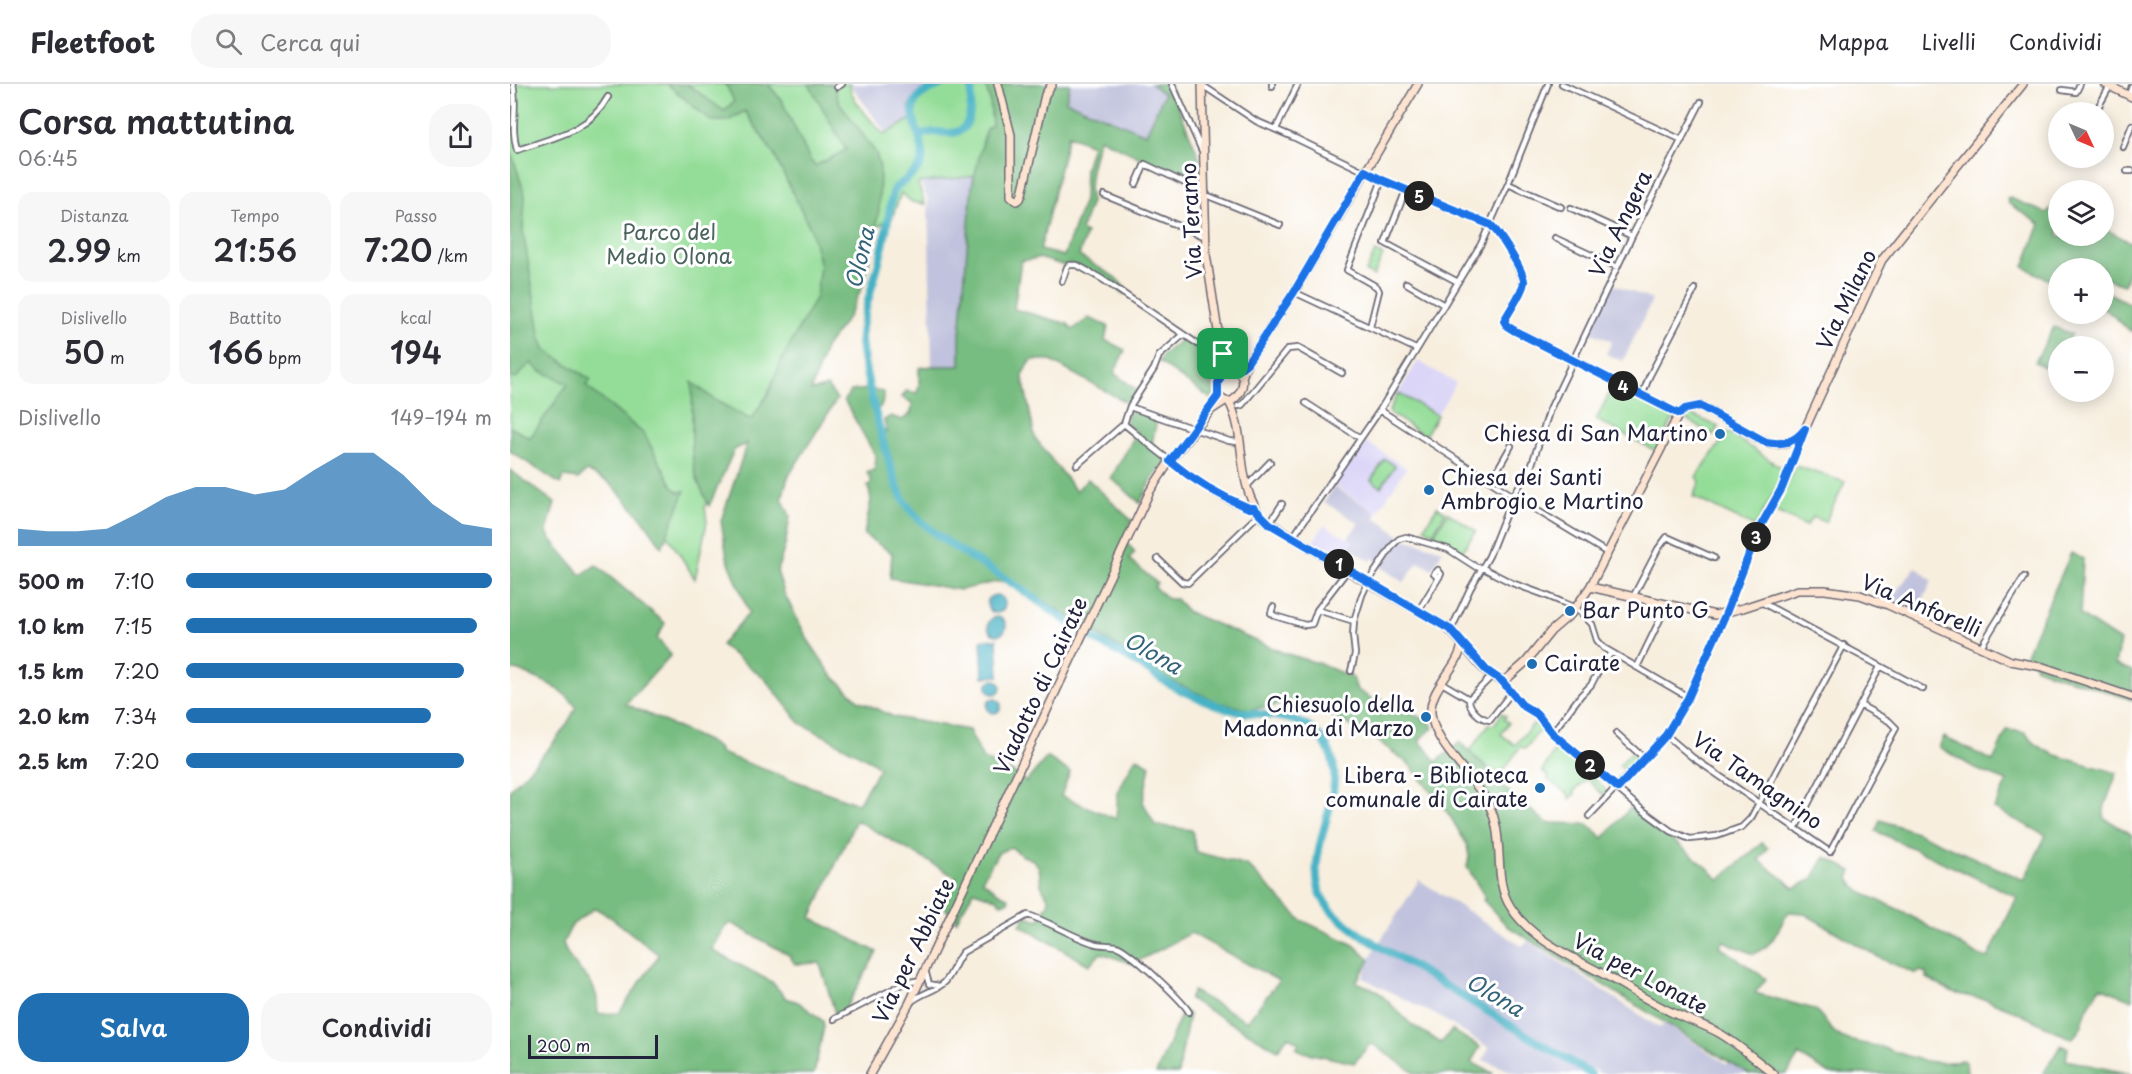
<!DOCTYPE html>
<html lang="it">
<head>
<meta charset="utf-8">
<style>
  body { margin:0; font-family:"Playpen Sans",sans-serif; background:#f7f7f7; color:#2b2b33; height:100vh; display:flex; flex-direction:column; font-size:22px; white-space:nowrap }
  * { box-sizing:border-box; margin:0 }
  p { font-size:20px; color:#7c7c81 }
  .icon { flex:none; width:33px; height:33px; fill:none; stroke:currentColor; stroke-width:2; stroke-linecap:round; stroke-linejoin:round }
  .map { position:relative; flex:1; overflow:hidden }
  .sheet { display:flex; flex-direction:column; background:#fff; width:510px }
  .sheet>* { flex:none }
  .needle { width:39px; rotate:134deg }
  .buttons { position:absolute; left:1538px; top:18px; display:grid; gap:12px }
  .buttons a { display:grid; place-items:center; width:66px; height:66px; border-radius:50%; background:#fff; box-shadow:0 3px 15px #0003; font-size:30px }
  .scale { position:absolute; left:18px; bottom:15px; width:130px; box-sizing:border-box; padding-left:6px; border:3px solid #22223b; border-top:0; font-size:16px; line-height:21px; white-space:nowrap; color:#22223b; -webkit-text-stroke:4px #fff; paint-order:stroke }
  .pin { position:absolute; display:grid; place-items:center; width:51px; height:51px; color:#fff; margin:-26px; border-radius:12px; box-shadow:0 3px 9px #0006 }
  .km { position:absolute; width:30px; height:30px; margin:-15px; border-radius:50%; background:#222; color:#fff; font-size:16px; line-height:30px; text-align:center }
  .round { display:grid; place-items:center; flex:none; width:63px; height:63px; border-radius:24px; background:#f7f7f7 }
  .overview { display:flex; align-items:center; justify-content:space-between; height:102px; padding:0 18px }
  h1 { font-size:33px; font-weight:600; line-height:45px }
  .metrics { display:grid; grid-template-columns:repeat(3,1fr); gap:9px; height:102px; padding:6px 18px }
  .metrics div { display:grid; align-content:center; border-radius:15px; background:#f7f7f7; text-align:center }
  .metrics b { font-size:30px; font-weight:600 }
  .metrics small { font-size:16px; font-weight:400 }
  .metrics p { font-size:16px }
  .chart { height:168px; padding:12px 18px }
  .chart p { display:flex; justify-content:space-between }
  .chart svg { width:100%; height:108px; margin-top:6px; fill:#1f6fb2; opacity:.7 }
  .action { display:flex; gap:12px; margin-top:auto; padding:12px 18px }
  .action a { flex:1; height:69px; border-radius:24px; background:#1f6fb2; color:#fff; font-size:24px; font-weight:600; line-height:69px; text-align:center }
  .action a+a { background:#f7f7f7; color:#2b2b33 }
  ul { padding:0 18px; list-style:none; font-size:20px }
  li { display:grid; grid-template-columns:96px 72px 1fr; align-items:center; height:45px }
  li i { height:15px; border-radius:8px; background:#1f6fb2 }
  header { display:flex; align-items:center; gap:36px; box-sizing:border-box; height:84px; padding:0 30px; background:#fff; border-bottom:2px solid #e1e1e2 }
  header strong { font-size:28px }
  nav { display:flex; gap:33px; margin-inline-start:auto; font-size:21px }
  .search { width:420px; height:54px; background:#f7f7f7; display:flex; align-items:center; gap:15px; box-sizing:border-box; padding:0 21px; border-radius:24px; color:#7c7c81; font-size:22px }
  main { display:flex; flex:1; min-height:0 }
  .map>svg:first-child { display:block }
  .built { fill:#dbd6f7 }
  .industrial { fill:#c1c2dd }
  .green { fill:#94dd98; stroke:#5b806a; stroke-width:1.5 }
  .forest { fill:#77bc80; stroke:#4c6f5e; stroke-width:1.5; fill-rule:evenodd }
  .water { fill:#47b2c5; stroke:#346a80; stroke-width:1.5 }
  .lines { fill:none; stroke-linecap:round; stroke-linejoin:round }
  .river { stroke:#47b2c5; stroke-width:8 }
  .street-casing { stroke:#6d6974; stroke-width:8 }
  .secondary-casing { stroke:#6d6974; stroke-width:10 }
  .street { stroke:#fff; stroke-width:4.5 }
  .secondary { stroke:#fde4d1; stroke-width:7 }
  .route-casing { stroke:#fff; stroke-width:12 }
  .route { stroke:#1a73e8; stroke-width:8 }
  .poi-dot { fill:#1f6fb2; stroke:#fff; stroke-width:2 }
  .labels { text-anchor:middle; stroke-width:6; stroke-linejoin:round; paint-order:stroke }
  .street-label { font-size:21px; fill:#22223b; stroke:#fff }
  .park-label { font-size:21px; fill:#4a635c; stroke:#fff }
  .poi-label { font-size:21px; fill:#22223b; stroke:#fff; text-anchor:end }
  .water-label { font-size:22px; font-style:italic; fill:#336379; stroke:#fff }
</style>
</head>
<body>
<header>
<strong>Fleetfoot</strong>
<div class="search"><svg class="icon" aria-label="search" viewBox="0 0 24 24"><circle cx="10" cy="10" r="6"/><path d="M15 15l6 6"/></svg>Cerca qui</div>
<nav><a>Mappa</a><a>Livelli</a><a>Condividi</a></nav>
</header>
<main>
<section class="sheet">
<div class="overview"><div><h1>Corsa mattutina</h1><p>06:45</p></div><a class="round"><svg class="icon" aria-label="share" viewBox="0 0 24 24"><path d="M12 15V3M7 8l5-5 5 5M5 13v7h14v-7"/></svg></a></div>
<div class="metrics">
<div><p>Distanza</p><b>2.99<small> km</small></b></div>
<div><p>Tempo</p><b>21:56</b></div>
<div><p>Passo</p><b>7:20<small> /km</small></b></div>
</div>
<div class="metrics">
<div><p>Dislivello</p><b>50<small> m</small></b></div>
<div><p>Battito</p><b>166<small> bpm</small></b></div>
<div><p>kcal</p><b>194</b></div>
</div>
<div class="chart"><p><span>Dislivello</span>149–194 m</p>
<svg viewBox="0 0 160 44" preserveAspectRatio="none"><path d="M0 44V37L10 38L20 38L30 37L40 31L50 24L60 20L70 20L80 23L90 21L100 13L110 6L120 6L130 15L140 27L150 35L160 37V44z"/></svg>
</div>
<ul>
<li><b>500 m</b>7:10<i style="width:100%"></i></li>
<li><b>1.0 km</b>7:15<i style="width:95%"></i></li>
<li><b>1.5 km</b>7:20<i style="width:91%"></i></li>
<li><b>2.0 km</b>7:34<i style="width:80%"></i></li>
<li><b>2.5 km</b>7:20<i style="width:91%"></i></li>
</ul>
<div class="action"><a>Salva</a><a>Condividi</a></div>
</section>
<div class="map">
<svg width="1622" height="990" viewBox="0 0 1622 990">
  <rect width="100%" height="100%" fill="#fff"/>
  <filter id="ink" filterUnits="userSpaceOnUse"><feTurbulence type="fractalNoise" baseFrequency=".0167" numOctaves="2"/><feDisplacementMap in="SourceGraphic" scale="12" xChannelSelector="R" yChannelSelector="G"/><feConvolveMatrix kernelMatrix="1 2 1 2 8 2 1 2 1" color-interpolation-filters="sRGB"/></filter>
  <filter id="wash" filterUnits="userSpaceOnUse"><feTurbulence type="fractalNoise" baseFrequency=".008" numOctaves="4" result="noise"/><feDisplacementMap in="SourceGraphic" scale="24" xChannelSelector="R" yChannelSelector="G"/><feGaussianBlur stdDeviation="1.35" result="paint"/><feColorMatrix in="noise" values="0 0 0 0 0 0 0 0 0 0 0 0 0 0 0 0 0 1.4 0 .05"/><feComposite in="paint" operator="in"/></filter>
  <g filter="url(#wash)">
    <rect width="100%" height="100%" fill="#f7eede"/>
    <path class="built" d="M908,277L946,299L927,331L888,309Z
      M853,356L896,384L867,429L825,402Z
      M814,441L843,457L829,476L801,461Z"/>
    <path class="industrial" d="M336,0H475L450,252V283L422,282L418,116L408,93L343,4Z
      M560,0H641L654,9L636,50L556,17Z
      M1100,199L1142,216L1113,277L1096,270L1102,257L1077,247Z
      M824,403L867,429L865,433L894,455L933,466L922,485L908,478L894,498L869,482L870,479L863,474L861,477L839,463L843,457L838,454L849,439L814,418Z
      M1406,483L1422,497L1406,531L1379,516Z
      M909,796L1012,862L1018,857L1150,944L1154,939L1217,980L1220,979L1239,990H1091L1083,985L1079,990H1021L1018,988L1016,990H1008L973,976L979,964L928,932L853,894L862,870Z"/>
    <path class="green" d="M0,0H340C339,15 364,39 374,51L401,35L399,21L425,0H543L460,141V122L464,92L408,99L415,120L402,118L391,109L382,135L324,164L325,175L269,297L220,370L195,423L197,438L185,495L144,430L149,422L0,343Z
      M865,168L873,171L864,192L856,188Z
      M1104,300L1165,331L1146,367L1086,336Z
      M888,309L927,331L915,352L881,330L879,327Z
      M1178,329L1209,343L1203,351L1174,334Z
      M1218,348L1276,387L1245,443L1183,413L1190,397L1186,393Z
      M875,375L885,382L871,403L861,396Z
      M1286,382L1335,398L1315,438L1303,433L1296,442L1264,427Z
      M927,423L936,428L923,449L914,444Z
      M938,429L966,447L952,468L924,450Z
      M992,629L996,632L994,635L999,639L991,650L1005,661L1024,639L1031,645L1015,665L1011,662L989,693L959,668L979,640L984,641Z
      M1049,660L1097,707L1093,711L1077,695L1064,707L1065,710L1060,715L1059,711L1037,695L1039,692L1032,687Z
      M1120,669L1129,676L1118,690L1109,682Z"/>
    <path class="forest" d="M157,0H177L214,27L224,17L217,3L214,0H258L272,17L300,76L305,82L336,66L299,0H327L325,6L329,18L366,69L370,84L369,126L355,197L338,233L315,264L301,307L317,302L327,315L278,393L272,414L280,432L275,462L267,487L274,509L298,556L321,590L348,616L384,633L459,646L473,675L508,691L516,698L537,673L560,688L551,712L606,735L608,707L626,673L640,681L633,718L645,741L682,746L686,768L737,781L791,836L844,861L860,876L846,898L866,906L902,941L931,959L942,946L970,963L961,978L984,990H906L861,959L844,979L793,968L786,964L789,959L778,952L768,966L679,915L683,907L737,937L769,897L681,849L623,880L591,869L579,881L510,841L516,832L529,836L538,820L539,816L531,801L529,783L523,776L511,771L501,763L488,769L472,796L489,809L499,814L498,818L490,819L488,815L464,807L446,837L434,823L446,793L346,736L301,834L367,868L334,927L325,929L310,879L285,880L279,871L221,839L215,843L202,866L262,898L276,914L288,918L313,937L314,943L304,990H0V705C24,680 51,656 66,623C52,602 28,595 6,586H0V386L45,419L37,447L39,453L71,491L86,481L155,539L147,554L161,571L116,620L199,658L208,664L210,669L348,720L369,684L363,678L290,639L255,595L211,561L239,529L217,473L211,437L237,359L224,366L199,422C195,412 189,402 186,392C178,362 184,329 182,298L205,316L241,336L258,310L272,275L306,213L310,182L301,146L263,69L235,27L218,37H201ZM85,824L99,832L149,871L109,929L88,930C87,924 88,916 86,910C81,891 59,882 53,859L62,841Z
      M475,0H560L556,17L636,50L654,10L641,0H659L689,73L691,103L589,54L581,86L579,104L581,118L571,146L576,149L569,172L605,193L618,207L614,210L593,194L559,179L555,182L529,174L511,177L504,225L558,240L562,246L579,234L598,242L595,256L615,266L604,289L628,307L619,320L539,276H522L514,287L513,294L525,354L566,407L578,395L622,437L614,456L625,468L619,475L647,499L644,503L658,515H666L678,528L774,569L811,580L843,594L847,606L870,620L873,615L920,638L923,644L909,656L926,678L950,658L1000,709L1037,739L1078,740L1093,754L1121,723L1198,784L1209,796L1252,759L1258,764L1249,776L1285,804L1302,795L1315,773L1342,787L1339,795L1350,808L1392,827L1466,870L1478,874L1507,813L1366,747L1370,736L1406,748L1514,796L1536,751L1484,725L1497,697L1468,686L1429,663L1434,653L1483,677L1497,646L1515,648C1531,675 1580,679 1607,689L1595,721L1593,733L1622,751V916L1590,903L1577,925L1571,944L1562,955L1498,924L1477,916L1443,909L1417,894L1416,889L1410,887L1406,890L1372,875L1293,829L1279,828C1266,846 1265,862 1243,870L1214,857L1210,862L1256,895L1245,909L1304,925C1314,932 1318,945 1329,952C1341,959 1356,959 1370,963C1399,971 1421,984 1452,976L1456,979L1457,990H1320L1289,971L1277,990H1239L997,842L973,816L975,813L957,783L959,773L957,761L940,732L899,680L865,655L821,631L802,623L773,620L740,626L707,618L659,596L503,497L486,498L450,506L380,494L382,469L354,451L361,416L358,402L362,398L357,389L365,385L366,373L334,316L341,307L358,305L374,308L372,321L365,328L368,341L377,349L374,336L381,332L392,336L401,329L402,319L392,313L396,307L407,309L409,301V284L422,282H450V252L462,102L476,45L482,41L480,17ZM558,51L582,61L575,84L574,116L554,172L530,166Z
      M0,64L15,111L13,147L31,255L36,266L81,296L76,302L134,350L164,404L169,408L175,407L152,463L131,433L100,399L77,387L68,395L54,393L50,400L0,367V343L20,354L58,300L29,286L21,279L5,295L0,292Z
      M1500,114L1536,129L1546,120L1548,121V152H1593V144L1622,159V178L1614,201L1593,194V184H1548V201L1514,183L1530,140L1499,120L1497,115Z
      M1593,206L1622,221V248C1611,241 1604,230 1593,224Z
      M1544,243L1562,250L1555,262H1548V276L1542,287L1525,278Z
      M674,254C688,263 705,271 711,286L703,302L704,311L701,315L649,278L653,270Z
      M620,325L647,335L642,360L659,374L643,394L630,419L601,394L627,348L616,340Z
      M1561,469L1573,475L1570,531L1610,557L1605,580L1622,587V616L1526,584L1524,578L1514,575Z
      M673,926L679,930L668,990H646Z
      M1551,961L1558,964L1556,976L1621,990H1533Z"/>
    <path class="water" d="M477 520a9 9 0 1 1 18 0a9 9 0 1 1-18 0Z
      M478 542a9 9 0 1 1 18 0a9 9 0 1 1-18 0Z
      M487,555L489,592L473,593L471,556Z
      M477 603a7 7 0 1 1 14 0a7 7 0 1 1-14 0Z
      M477 622a7 7 0 1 1 14 0a7 7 0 1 1-14 0Z"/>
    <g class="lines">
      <path class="river" d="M433,0C426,3 418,6 412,10C388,27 420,57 411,80C406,90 392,98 384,105C379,126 377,146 372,166C366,193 353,225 351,252C350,276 382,401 396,420C422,456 472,478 508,503C533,520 558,539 584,555C597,563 612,570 625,578C641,587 656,600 673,607C691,615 708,623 726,627C751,632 785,630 805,648C858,696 781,768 816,820C825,833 839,841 851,851L1081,990
        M410,51C420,47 427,48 438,49C465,50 460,20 462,0"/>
    </g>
  </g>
  <g filter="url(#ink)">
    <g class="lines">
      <g class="street-casing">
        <path id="street" d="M3,0C8,24 0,42 7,66C42,54 79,48 98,13
          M662,0L693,69
          M1052,0L1172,56
          M692,1L746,37L783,53L872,96L981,141L996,160L1013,195L1012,204L995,237L997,242L1169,330
          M762,2V0
          M327,3L332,0
          M1552,6L1566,8L1570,0
          M1619,11L1622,2
          M1586,27L1600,2
          M766,45L788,0
          M1613,63L1622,41
          M1617,87H1622
          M626,100L635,80L696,109
          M998,100L1051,123
          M896,106L875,159L948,198
          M594,111L696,153
          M696,111L770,141
          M1061,124L1122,152
          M1045,154L1107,183
          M552,197L557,183L559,181H567L592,195L698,267H713
          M896,199L934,221
          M784,208L906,265
          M860,243L869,207L867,203L837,186L872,96
          M1132,312L1139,293L1185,205
          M796,319L850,354
          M728,322L732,321L778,265L788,264L832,289
          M620,323L719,357L728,358
          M870,326L1003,412L1096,468
          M614,340C638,359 717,427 744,424
          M567,381L614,340L620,322L644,285L649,272L673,251
          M981,397L1001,362
          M737,402L760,378
          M759,440L772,420
          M783,453L870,326L971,160L998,100L1038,0
          M648,475L672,498L678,499L749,430
          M837,487L807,526L844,537
          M1123,513L1148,465L1157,453L1204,474
          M1251,518L1413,605
          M763,523L761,529L765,532L795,541L802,540L807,526
          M909,526L931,490L928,486L924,490L928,494
          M941,546L960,505L979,472L1003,412L1021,383L1040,325L1122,152L1191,18
          M1470,564L1514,493
          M1127,583L1157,521
          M841,587L845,570L843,551L844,537L852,511L858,498L883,461L889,455L896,453L938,465L966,483L973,484L1002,499L1035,511L1066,524L1082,540L1087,556L1094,564L1178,613
          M992,597L1008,617L1027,630L1042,649L1131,725L1161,747L1180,755L1207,752L1232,743L1241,734L1334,561
          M932,599L959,615
          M959,615C959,625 970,635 980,636L1001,609
          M959,615L982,592
          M1042,649L1071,611L1081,601L1092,580L1101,569
          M1106,649L1135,675
          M1156,651L1182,673L1320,768L1386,644L1379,637L1350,621
          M1079,732L1156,651L1178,613L1216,529L1249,445L1272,404L1293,349
          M1285,745L1370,583
          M415,886L419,900L429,902
          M401,918C411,909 426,907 435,898C443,889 445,877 453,868L518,831C540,838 560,852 583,859C590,862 598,860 606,862C618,865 672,916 679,928
          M324,935L395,899L411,896"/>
      </g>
      <g class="secondary-casing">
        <path id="secondary" d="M488,0L501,51V112L507,117L510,115L512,110L535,11L542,0
          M692,0L696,170L714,286
          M1595,0L1622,13
          M733,291L737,279L784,208L908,0
          M719,318C738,351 724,404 754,435L846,492L933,541C955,556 966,587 992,597L999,593L1016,578L1041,547L1061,530L1080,503L1169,330L1175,325L1190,322C1202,329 1215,336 1228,343C1251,356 1274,373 1295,345L1372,176L1513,0
          M1080,503L1205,531L1233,524L1288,506H1315L1350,511L1378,521L1501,577L1533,583L1622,613
          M952,560C949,584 919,604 921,629C923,660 966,694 979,721C996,755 982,794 1000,822C1021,856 1062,873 1095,891C1116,903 1137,916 1159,927C1175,935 1193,940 1209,949C1228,960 1246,976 1264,990
          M360,990L399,920L640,407L660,377L701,326L715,317H722C735,307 738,290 721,283L714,286L708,299V312L715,317"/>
      </g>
      <use href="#street" class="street"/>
      <use href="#secondary" class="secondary"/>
    </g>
  </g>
  <g class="lines" filter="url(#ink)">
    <g class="route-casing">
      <path id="route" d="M855,87L872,96L981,141C989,149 1014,187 1014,198C1013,208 999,227 994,237L997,242L1005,247L1169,330L1175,325L1190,322L1256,358C1273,361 1284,359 1295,345L1272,404L1249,445L1216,529L1178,614L1156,651L1108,704L1042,649L1027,630L1012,621L992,597L976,586L941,546L760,440L744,424H739C710,412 684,397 660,377L708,312V299L714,286L713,270L721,284L728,286L737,279L784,208Z"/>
    </g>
    <use href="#route" class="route"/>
  </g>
  <g class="poi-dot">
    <circle cx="1210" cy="350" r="6"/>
    <circle cx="919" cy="406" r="6"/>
    <circle cx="1060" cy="527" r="6"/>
    <circle cx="1022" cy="580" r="6"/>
    <circle cx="916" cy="633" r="6"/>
    <circle cx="1030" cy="704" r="6"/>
  </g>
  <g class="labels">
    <g class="street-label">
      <text transform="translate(682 137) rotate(-93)" y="7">Via Teramo</text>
      <text transform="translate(1111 140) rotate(-64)" y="7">Via Angera</text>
      <text transform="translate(1337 216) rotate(-64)" y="7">Via Milano</text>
      <text transform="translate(1411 522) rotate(23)" y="7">Via Anforelli</text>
      <text transform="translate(531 602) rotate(-65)" y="7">Viadotto di Cairate</text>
      <text transform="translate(1247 697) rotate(35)" y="7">Via Tamagnino</text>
      <text transform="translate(404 867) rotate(-64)" y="7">Via per Abbiate</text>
      <text transform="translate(1130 890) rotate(28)" y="7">Via per Lonate</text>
    </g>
    <g class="park-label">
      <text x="159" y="156">Parco del<tspan x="159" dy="24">Medio Olona</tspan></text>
    </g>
    <g class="poi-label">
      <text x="1198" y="357">Chiesa di San Martino</text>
      <text x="931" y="401" text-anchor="start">Chiesa dei Santi<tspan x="931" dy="24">Ambrogio e Martino</tspan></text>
      <text x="1072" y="534" text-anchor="start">Bar Punto G</text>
      <text x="1034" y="587" text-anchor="start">Cairate</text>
      <text x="904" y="628">Chiesuolo della<tspan x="904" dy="24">Madonna di Marzo</tspan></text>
      <text x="1018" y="699">Libera - Biblioteca<tspan x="1018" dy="24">comunale di Cairate</tspan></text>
    </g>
    <g class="water-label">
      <text transform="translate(350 174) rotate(-77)" y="8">Olona</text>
      <text transform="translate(643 569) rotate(30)" y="8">Olona</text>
      <text transform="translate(985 911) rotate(31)" y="8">Olona</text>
    </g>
  </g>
</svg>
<div class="buttons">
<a><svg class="needle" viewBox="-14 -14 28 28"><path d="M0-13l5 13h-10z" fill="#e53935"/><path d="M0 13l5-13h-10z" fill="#7c7c81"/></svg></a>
<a><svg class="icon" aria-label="layers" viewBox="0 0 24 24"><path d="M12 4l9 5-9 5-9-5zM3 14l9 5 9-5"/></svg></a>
<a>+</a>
<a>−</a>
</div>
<div class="scale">200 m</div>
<div class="pin" style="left:713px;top:270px;background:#1e9e55"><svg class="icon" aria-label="arrive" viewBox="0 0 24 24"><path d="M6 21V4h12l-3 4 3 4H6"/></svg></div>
<b class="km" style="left:829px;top:480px">1</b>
<b class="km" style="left:1080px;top:681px">2</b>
<b class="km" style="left:1246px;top:453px">3</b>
<b class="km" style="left:1113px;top:302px">4</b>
<b class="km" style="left:909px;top:112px">5</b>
</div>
</main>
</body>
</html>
